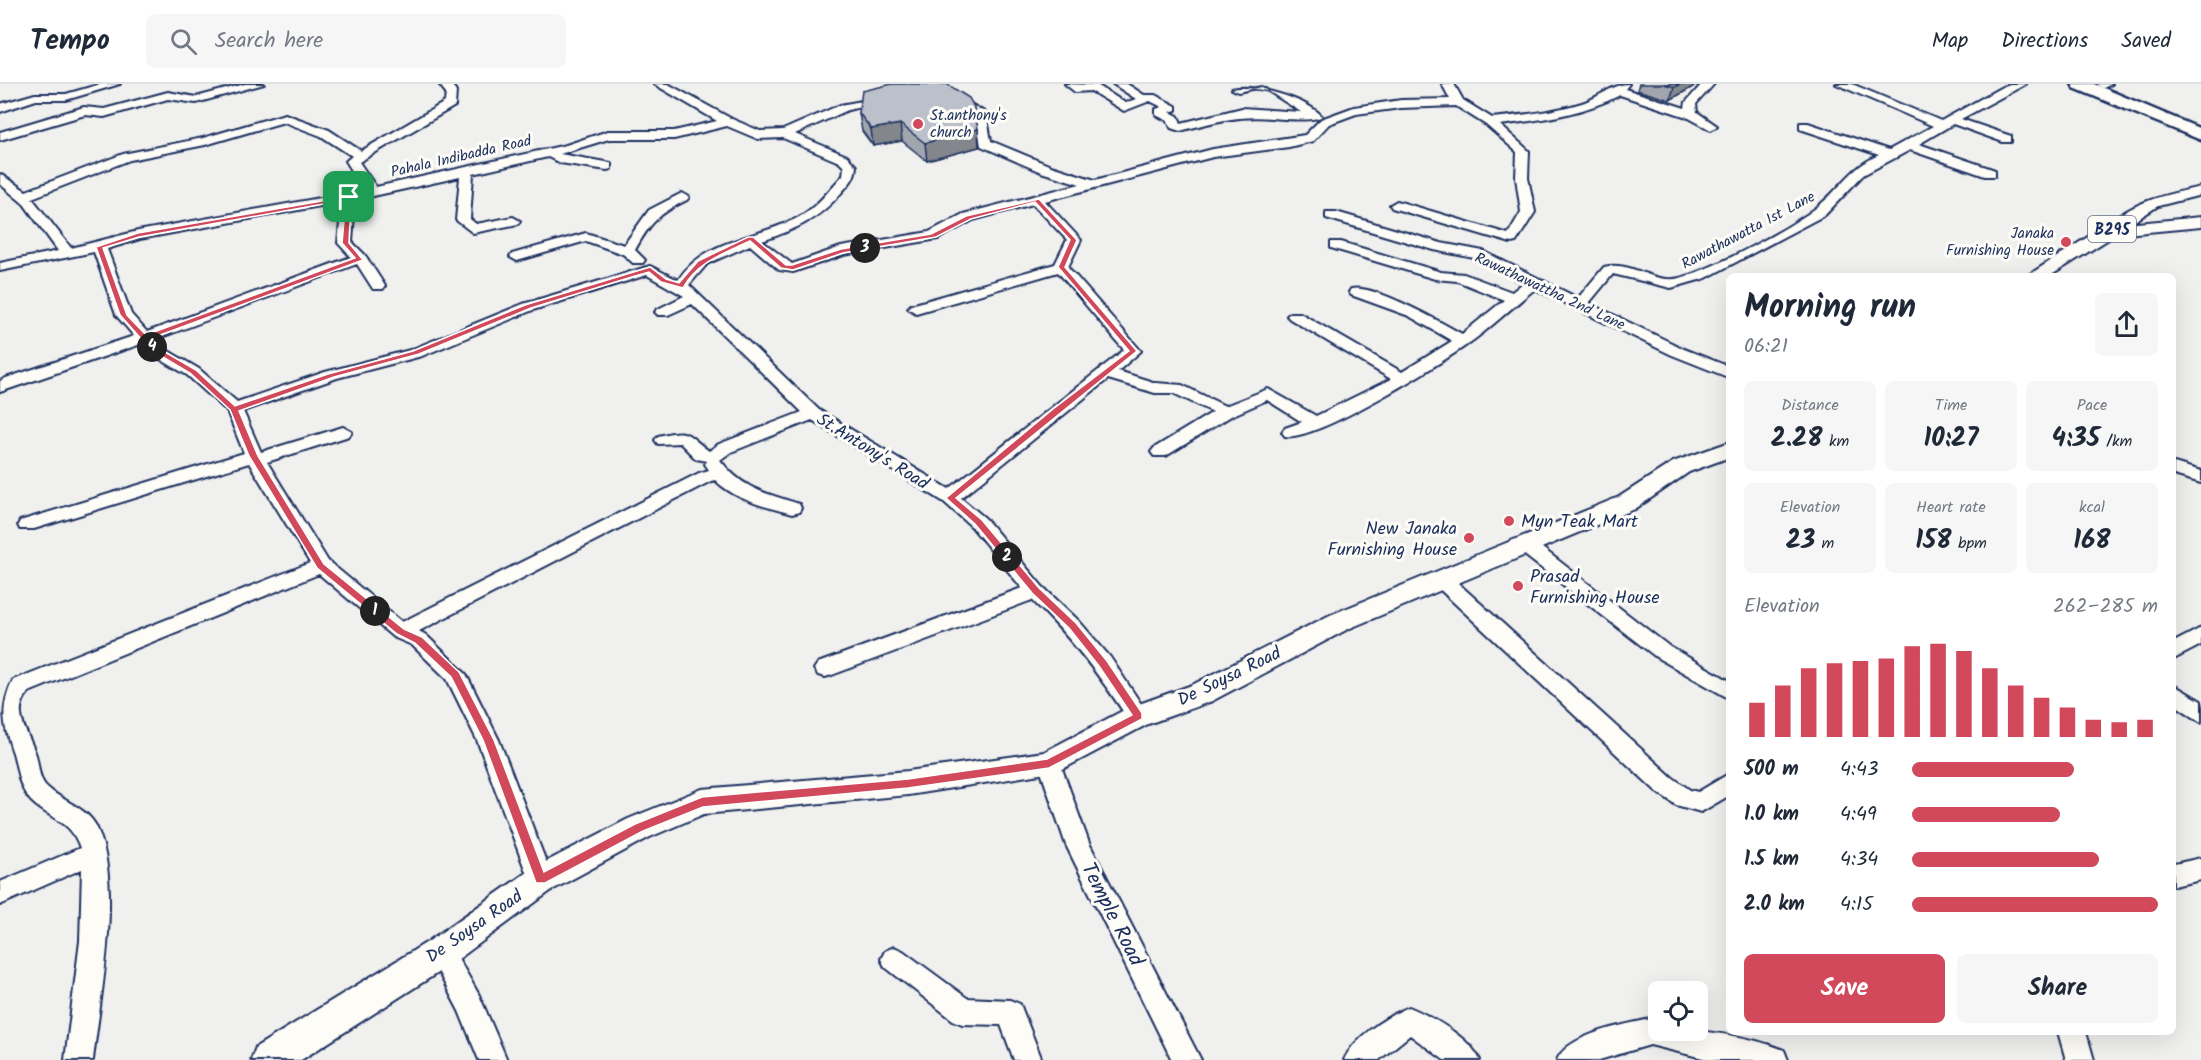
<!DOCTYPE html>
<html lang="en">
<head>
<meta charset="utf-8">
<style>
  body { margin:0; font-family:Kalam,sans-serif; background:#f6f6f7; color:#1f2937; height:100vh; display:flex; flex-direction:column; font-size:22px; white-space:nowrap }
  * { box-sizing:border-box; margin:0 }
  p { font-size:20px; color:#747a83 }
  .icon { flex:none; width:33px; height:33px; fill:none; stroke:currentColor; stroke-width:2; stroke-linecap:round; stroke-linejoin:round }
  .map { position:relative; flex:1; overflow:hidden }
  .side { position:absolute; left:1726px; top:189px; width:450px; height:762px; display:flex; flex-direction:column; background:#fff; border-radius:9px; box-shadow:0 6px 24px #0002 }
  .side>* { flex:none }
  .tools { position:absolute; left:1648px; top:897px; display:grid; gap:12px }
  .tools a { display:grid; place-items:center; width:60px; height:60px; border-radius:9px; background:#fff; box-shadow:0 6px 24px #0002; font-size:30px }
  .pin { position:absolute; display:grid; place-items:center; width:51px; height:51px; color:#fff; margin:-26px; border-radius:12px; box-shadow:0 3px 9px #0006 }
  .km { position:absolute; width:30px; height:30px; margin:-15px; border-radius:50%; background:#222; color:#fff; font-size:16px; line-height:30px; text-align:center }
  .round { display:grid; place-items:center; flex:none; width:63px; height:63px; border-radius:9px; background:#f6f6f7 }
  .head { display:flex; align-items:center; justify-content:space-between; height:102px; padding:0 18px }
  h1 { font-size:33px; font-weight:600; line-height:45px }
  .metrics { display:grid; grid-template-columns:repeat(3,1fr); gap:9px; height:102px; padding:6px 18px }
  .metrics div { display:grid; align-content:center; border-radius:9px; background:#f6f6f7; text-align:center }
  .metrics b { font-size:26px; font-weight:600 }
  .metrics small { font-size:16px; font-weight:400 }
  .metrics p { font-size:16px }
  .chart { height:168px; padding:12px 18px }
  .chart p { display:flex; justify-content:space-between }
  .chart svg { width:100%; height:108px; margin-top:6px; stroke:#d1495b; stroke-width:6 }
  .action { display:flex; gap:12px; margin-top:auto; padding:12px 18px }
  .action a { flex:1; height:69px; border-radius:9px; background:#d1495b; color:#fff; font-size:24px; font-weight:600; line-height:69px; text-align:center }
  .action a+a { background:#f6f6f7; color:#1f2937 }
  ul { padding:0 18px; list-style:none; font-size:20px }
  li { display:grid; grid-template-columns:96px 72px 1fr; align-items:center; height:45px }
  li i { height:15px; border-radius:8px; background:#d1495b }
  header { display:flex; align-items:center; gap:36px; box-sizing:border-box; height:84px; padding:0 30px; background:#fff; border-bottom:2px solid #e0e1e3 }
  header strong { font-size:28px }
  nav { display:flex; gap:33px; margin-inline-start:auto; font-size:21px }
  .search { width:420px; height:54px; background:#f6f6f7; display:flex; align-items:center; gap:15px; box-sizing:border-box; padding:0 21px; border-radius:9px; color:#747a83; font-size:22px }
  .map>svg:first-child { display:block }
  .lines { fill:none; stroke-linecap:round; stroke-linejoin:round }
  .minor-casing { stroke:#1b2f5e; stroke-width:4 }
  .major-casing { stroke:#1b2f5e; stroke-width:4 }
  .highway-casing { stroke:#1b2f5e; stroke-width:5 }
  .minor { fill:#fdfcf7; fill-rule:evenodd }
  .major { fill:#fdfcf7; fill-rule:evenodd }
  .highway { fill:#fdfcf7; fill-rule:evenodd }
  .wall { fill:#a1a5ae; stroke:#1b2f5e; stroke-width:1.5 }
  .shaded-wall { fill:#83868d; stroke:#1b2f5e; stroke-width:1.5 }
  .building { fill:#bbc0ca; stroke:#1b2f5e; stroke-width:1.5 }
  .route { fill:#d1495b; stroke:#fff; stroke-width:1.5; fill-rule:evenodd }
  .poi-dot { fill:#d1495b; stroke:#fdfcf7; stroke-width:2 }
  .labels { text-anchor:middle; stroke-width:6; stroke-linejoin:round; paint-order:stroke }
  .far-poi-label { font-size:15px; fill:#1b2f5e; stroke:#fdfcf7; text-anchor:start }
  .far-street-label { font-size:15px; fill:#1b2f5e; stroke:#fdfcf7 }
  .shield { fill:#fdfcf7; stroke:#5f6c8c; stroke-width:1.5 }
  .shield-label { font-size:16px; font-weight:bold; fill:#1b2f5e }
  .street-label { font-size:18px; fill:#1b2f5e; stroke:#fdfcf7 }
  .poi-label { font-size:18px; fill:#1b2f5e; stroke:#fdfcf7; text-anchor:start }
  .near-street-label { font-size:21px; fill:#1b2f5e; stroke:#fdfcf7 }
</style>
</head>
<body>
<header>
<strong>Tempo</strong>
<div class="search"><svg class="icon" aria-label="search" viewBox="0 0 24 24"><circle cx="10" cy="10" r="6"/><path d="M15 15l6 6"/></svg>Search here</div>
<nav><a>Map</a><a>Directions</a><a>Saved</a></nav>
</header>
<div class="map">
<svg width="2201" height="976" viewBox="0 0 2201 976">
  <rect width="100%" height="100%" fill="#f0f0ee"/>
  <filter id="ink" filterUnits="userSpaceOnUse"><feTurbulence type="fractalNoise" baseFrequency=".0167" numOctaves="2"/><feDisplacementMap in="SourceGraphic" scale="12" xChannelSelector="R" yChannelSelector="G"/><feConvolveMatrix kernelMatrix="1 2 1 2 8 2 1 2 1" color-interpolation-filters="sRGB"/></filter>
  <g filter="url(#ink)">
    <g class="lines">
      <g class="minor-casing">
        <path id="minor" d="M101,0H120L66,16H36L0,28V20L35,10H66Z
          M245,0H264L196,19L168,15L104,33L85,31L0,56V48L84,23L104,25L168,8L196,13Z
          M439,0H451L456,7L455,22L359,78L376,103L566,61L608,47H674L717,37L654,0H668L732,35L760,47L783,46L840,21L889,12V16L848,26L795,50L847,72L856,82C855,95 849,100 841,109C818,136 794,146 762,157L792,180L841,163L929,148L963,130L1080,100L1041,88L981,62L976,33L950,15L948,13L954,10L986,29L991,57L1051,82L1095,96L1213,65L1305,51L1321,35L1354,23L1401,16L1450,15L1442,0H1454L1463,16L1492,34C1522,31 1553,28 1582,19C1598,14 1613,0 1629,0L1625,5L1685,24L1686,18L1702,0H1714L1696,20L1697,28L1717,42L1711,46L1687,33L1620,11C1584,30 1541,36 1500,41L1529,67L1528,94L1535,128L1516,158L1511,159L1392,124L1390,121L1397,117L1508,150L1521,128L1516,94L1517,68L1486,41L1456,22L1401,24L1356,30L1329,40L1313,57L1289,63L1213,73L1045,117L1081,156L1068,183L1141,267L1118,287L1156,299L1182,301L1225,322L1268,305L1316,332L1391,295L1290,235L1287,232L1290,229H1300L1402,288L1452,257L1409,232L1351,211L1349,208L1351,205C1372,199 1441,238 1462,250L1504,216L1457,197L1435,195L1331,164V158H1341L1441,188L1464,190L1512,208L1523,199L1474,174L1434,166L1326,134V128H1336L1441,159L1483,167L1578,214L1604,183C1631,176 1654,201 1680,194C1715,184 1787,146 1816,124C1840,106 1849,84 1879,71L1800,45V39H1808L1889,66L1933,42L1836,0H1852L1941,37L2002,3L2010,0H2026L1961,35L2011,52V58H2003L1953,40L1919,60L1995,86V92H1985L1910,66L1863,91L1825,131L1706,194L1671,204L1613,190L1589,219L1684,265L1730,283V294L1672,271L1535,205C1512,223 1491,244 1468,260C1440,280 1314,359 1285,352L1282,348L1285,344L1302,338L1267,316L1231,332L1166,372H1154L1151,368L1154,364L1213,328L1173,309H1155L1108,295L961,414L985,434L1042,502L1079,537L1110,573L1149,632L1146,638L1138,641L1130,638C1101,593 1071,553 1032,516L832,591L825,593L818,591L814,585L818,579L1022,504L971,442L944,418L812,336L731,368L720,376C744,406 763,408 799,420L801,424L799,428L792,430C766,423 735,416 715,396L711,397L419,547L426,551L466,590L499,656L553,796L550,804L541,807L532,804L529,796L477,656L447,595L412,561L393,553L319,490L29,608C10,629 29,649 36,671C39,681 38,692 45,701C61,718 87,722 97,744C123,802 100,913 93,976H65L80,857L82,785L0,821V798L80,764C70,734 50,736 31,717C18,703 18,686 13,669C3,640 0,624 13,596L310,479L249,379L34,445H20L18,441L20,437L244,369L227,327L187,291L148,268L141,260L0,308V297L6,294L134,252L116,231L94,168L0,187V179L58,167L24,120L0,100V90L26,107L123,70L203,54L285,30L329,46L361,67L445,18L446,9ZM284,38L321,52L352,72L346,77L364,106L138,147L71,164L32,114L130,76L205,61ZM727,42L758,55L783,54L839,78L844,83L843,91C829,106 817,123 799,133C758,155 705,154 678,196L650,182L523,220L410,266L325,288L237,318L199,285L160,262L154,256L357,180L373,205H383L385,202L365,171L352,158L355,116L460,93L456,136L473,149L518,140L520,137L513,133L476,140L470,135L473,90L548,73L560,79L607,86L611,85V79L560,70L609,55H674ZM342,118L338,159L351,173L147,248L131,230L107,165L140,155ZM1033,120L1067,156L1055,180L911,221L908,224L916,229L1058,188L1124,266L949,405L819,326L689,201L707,180L750,161L779,186L793,188L844,171L938,155L973,136ZM647,191L684,212L658,225L655,228L658,231H668L692,220L802,328L719,360L709,367C685,350 691,344 658,352L655,356L658,360L680,359L696,375L707,377L705,380L709,386L699,389L402,538L328,477L267,378L349,352L352,348L343,343L261,368L243,327L337,294L422,272L533,226Z
          M1065,0L1097,1L1125,19L1136,15L1113,0H1127L1144,11H1155L1176,22V26L1170,28L1178,32L1181,39L1242,24L1301,28L1262,3L1238,8L1232,5C1255,0 1305,14 1322,32C1315,38 1283,35 1272,34C1237,31 1214,38 1180,47L1171,44L1168,37L1156,31V25L1162,23L1150,17L1124,27L1091,7L1075,8Z
          M2112,0L2103,4L2097,1L2098,0Z
          M2201,103V111L2158,122L2116,149H2106L2104,146C2127,118 2168,110 2201,103Z
          M682,109L689,113L687,116C658,130 650,139 635,166L645,176L643,179H633L623,170L586,157L517,177L510,173L512,170L586,149L624,161L649,126Z
          M2174,379L2201,387V399L2174,391Z
          M1525,455L1532,456L1670,563L1730,597V615L1656,573L1518,466L1515,461L1518,456Z
          M1441,488L1448,490L1672,693L1690,706L1698,708L1730,689V711L1701,728L1676,721L1656,707L1434,500L1431,495L1434,490Z
          M2201,544V561L2174,575V558Z
          M2174,601L2201,617V638L2174,620Z
          M1049,670L1057,673L1060,679L1089,759L1201,976H1172L1066,761L1038,679L1041,673Z
          M2201,774V796L2174,802V780Z
          M441,856L450,860L479,911L507,976H479L459,927L428,868L432,860Z
          M894,863L903,867L967,914L1010,916L1020,920L1042,976H1014L1001,941L962,940L953,936L885,883L881,875L885,867Z
          M1409,923C1431,932 1470,954 1480,976H1444L1410,951L1379,976H1344C1354,953 1387,932 1409,923Z
          M1650,935L1659,937V946C1702,946 1744,950 1784,966L1788,976H1711L1650,961L1599,976H1557C1568,950 1624,941 1650,935Z
          M2058,948H2086L2094,976H2066Z"/>
      </g>
      <g class="major-casing">
        <path id="major" d="M2201,133V143L2115,151L2050,192H2027L2105,142Z
          M1730,358V373L1689,388L1635,425L1348,545L1212,617L1148,640L1059,687L908,711L704,730L650,753L552,806L453,879L301,976H251L256,963L429,857L530,786L628,735L702,705L908,687L1044,668L1128,624L1192,601L1330,531L1619,413L1673,378Z"/>
      </g>
      <g class="highway-casing">
        <path id="highway" d="M2072,0H2094L2201,45V56L2074,4Z"/>
      </g>
      <use href="#minor" class="minor"/>
      <use href="#major" class="major"/>
      <use href="#highway" class="highway"/>
    </g>
    <path class="wall" d="M1639,0H1698L1670,16L1637,6Z
      M859,29L978,45L979,63L927,77L902,57L873,62L862,47Z"/>
    <path class="shaded-wall" d="M1680,0H1698L1670,16L1674,3Z
      M900,40L902,57L873,62L871,45Z
      M978,45L979,63L927,77L925,59Z"/>
    <path class="building" d="M892,0H947L969,14L974,23L978,45L925,59L900,40L871,45L859,29L862,7Z
      M1664,0H1680L1674,3Z"/>
  </g>
  <path class="route" d="M351,112L349,159L363,176L149,255L156,263L196,286L235,322L328,290L413,267L525,221L650,183L666,195L679,199L698,177L748,153H753L786,181H792L841,165L931,150L966,132L1039,115L1077,156L1065,183L1137,267L956,414L982,436L1039,504L1076,539L1107,577L1142,629V635L1049,684L908,704L703,723L643,747L545,799H536L483,656L451,593L415,559L397,550L317,484L249,372L230,326L190,289L151,266L120,231L96,163L138,149ZM346,116L342,159L355,174L146,251L127,231L103,164L139,153ZM1035,118L1070,156L1058,183L1129,267L1053,325L946,414L975,440L1032,509L1069,544L1099,582L1132,631L1047,675L908,695L702,713L635,740L544,788L494,656L459,588L422,553L404,545L324,480L258,372L239,327L334,293L419,270L531,224L635,192L649,188L661,198L683,204C697,178 725,169 750,157L781,184L793,186L843,169L936,153L971,135Z"/>
  <g class="poi-dot">
    <circle cx="918" cy="40" r="6"/>
    <circle cx="2066" cy="158" r="6"/>
    <circle cx="1509" cy="437" r="6"/>
    <circle cx="1469" cy="454" r="6"/>
    <circle cx="1518" cy="502" r="6"/>
  </g>
  <g class="labels">
    <g class="far-poi-label">
      <text x="930" y="36">St.anthony's<tspan x="930" dy="17">church</tspan></text>
      <text x="2054" y="154" text-anchor="end">Janaka<tspan x="2054" dy="17">Furnishing House</tspan></text>
    </g>
    <g class="far-street-label">
      <text transform="translate(461 72) rotate(-13)" y="5">Pahala Indibadda Road</text>
      <text transform="translate(1748 146) rotate(-28)" y="5">Rawathawatta 1st Lane</text>
      <text transform="translate(1550 207) rotate(25)" y="5">Rawathawattha 2nd Lane</text>
    </g>
    <rect class="shield" x="2088" y="132" width="48" height="26" rx="4.5"/>
    <g class="shield-label">
      <text x="2112" y="151">B295</text>
    </g>
    <g class="street-label">
      <text transform="translate(873 367) rotate(32)" y="6">St.Antony's Road</text>
      <text transform="translate(1229 592) rotate(-26)" y="6">De Soysa Road</text>
      <text transform="translate(474 842) rotate(-35)" y="6">De Soysa Road</text>
    </g>
    <g class="poi-label">
      <text x="1521" y="443">Myn Teak Mart</text>
      <text x="1457" y="450" text-anchor="end">New Janaka<tspan x="1457" dy="21">Furnishing House</tspan></text>
      <text x="1530" y="498">Prasad<tspan x="1530" dy="21">Furnishing House</tspan></text>
    </g>
    <g class="near-street-label">
      <text transform="translate(1113 830) rotate(63)" y="7">Temple Road</text>
    </g>
  </g>
</svg>
<div class="tools">
<a><svg class="icon" aria-label="locate" viewBox="0 0 24 24"><circle cx="12" cy="12" r="6"/><path d="M12 2v4M12 18v4M2 12h4M18 12h4"/></svg></a>
</div>
<div class="pin" style="left:349px;top:113px;background:#1e9e55"><svg class="icon" aria-label="arrive" viewBox="0 0 24 24"><path d="M6 21V4h12l-3 4 3 4H6"/></svg></div>
<b class="km" style="left:375px;top:527px">1</b>
<b class="km" style="left:1007px;top:473px">2</b>
<b class="km" style="left:865px;top:164px">3</b>
<b class="km" style="left:152px;top:263px">4</b>
<section class="side">
<div class="head"><div><h1>Morning run</h1><p>06:21</p></div><a class="round"><svg class="icon" aria-label="share" viewBox="0 0 24 24"><path d="M12 15V3M7 8l5-5 5 5M5 13v7h14v-7"/></svg></a></div>
<div class="metrics">
<div><p>Distance</p><b>2.28<small> km</small></b></div>
<div><p>Time</p><b>10:27</b></div>
<div><p>Pace</p><b>4:35<small> /km</small></b></div>
</div>
<div class="metrics">
<div><p>Elevation</p><b>23<small> m</small></b></div>
<div><p>Heart rate</p><b>158<small> bpm</small></b></div>
<div><p>kcal</p><b>168</b></div>
</div>
<div class="chart"><p><span>Elevation</span>262–285 m</p>
<svg viewBox="0 0 160 44" preserveAspectRatio="none"><path d="M5 44V30M15 44V23M25 44V16M35 44V14M45 44V13M55 44V12M65 44V7M75 44V6M85 44V9M95 44V16M105 44V23M115 44V28M125 44V32M135 44V37M145 44V38M155 44V37"/></svg>
</div>
<ul>
<li><b>500 m</b>4:43<i style="width:66%"></i></li>
<li><b>1.0 km</b>4:49<i style="width:60%"></i></li>
<li><b>1.5 km</b>4:34<i style="width:76%"></i></li>
<li><b>2.0 km</b>4:15<i style="width:100%"></i></li>
</ul>
<div class="action"><a>Save</a><a>Share</a></div>
</section>
</div>
</body>
</html>
